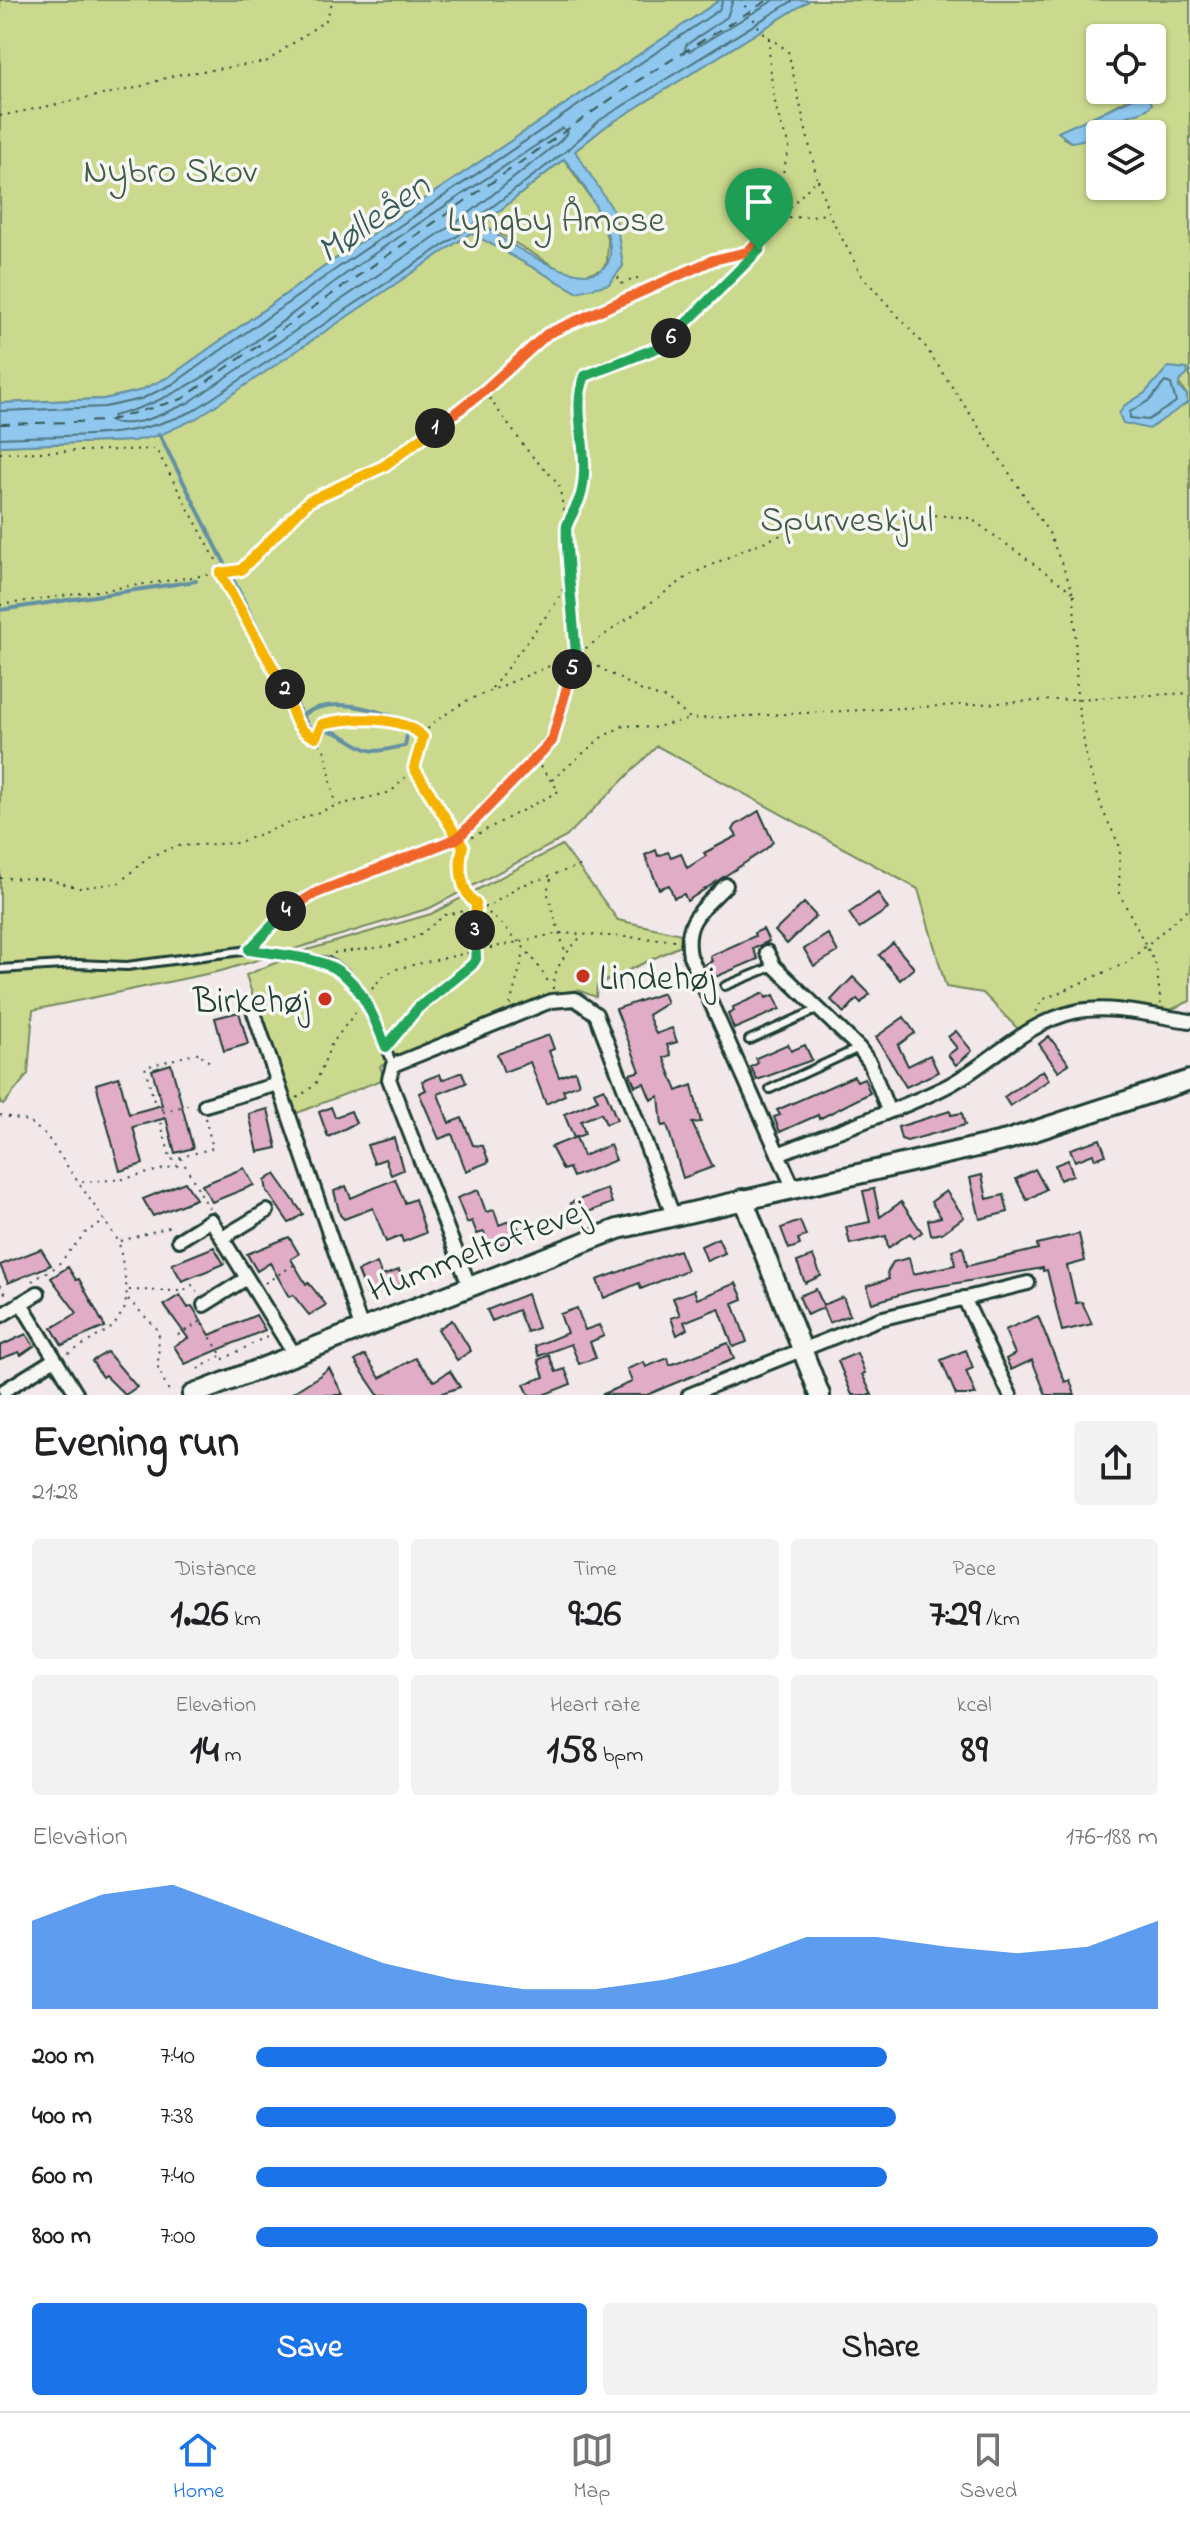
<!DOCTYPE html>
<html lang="en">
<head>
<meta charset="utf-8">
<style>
  body { margin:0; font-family:"Indie Flower",sans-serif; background:#f2f2f2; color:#202124; height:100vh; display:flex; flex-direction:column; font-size:30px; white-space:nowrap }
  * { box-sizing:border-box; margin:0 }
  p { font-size:26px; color:#757577 }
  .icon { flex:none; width:44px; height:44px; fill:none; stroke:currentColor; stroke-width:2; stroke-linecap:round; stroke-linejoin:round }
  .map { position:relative; height:1395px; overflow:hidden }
  .panel { display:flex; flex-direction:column; background:#fff; flex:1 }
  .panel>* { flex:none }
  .fabs { position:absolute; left:1086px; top:24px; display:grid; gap:16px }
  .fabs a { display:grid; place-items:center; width:80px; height:80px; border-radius:8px; background:#fff; box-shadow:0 2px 6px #0004; font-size:40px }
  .pin { position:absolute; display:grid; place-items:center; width:68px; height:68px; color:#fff; margin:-82px -34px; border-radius:50% 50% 50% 0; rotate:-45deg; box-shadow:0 0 8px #0007 }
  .pin .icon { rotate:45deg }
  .km { position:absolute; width:40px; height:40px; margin:-20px; border-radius:50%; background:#222; color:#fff; font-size:22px; line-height:40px; text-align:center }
  .round { display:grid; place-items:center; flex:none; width:84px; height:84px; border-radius:8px; background:#f2f2f2 }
  .headline { display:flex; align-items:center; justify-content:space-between; height:136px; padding:0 32px }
  h1 { font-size:44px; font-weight:700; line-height:60px }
  .metrics { display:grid; grid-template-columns:repeat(3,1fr); gap:12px; height:136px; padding:8px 32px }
  .metrics div { display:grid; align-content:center; border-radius:8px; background:#f2f2f2; text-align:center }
  .metrics b { font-size:40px; font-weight:700 }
  .metrics small { font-size:22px; font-weight:400 }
  .metrics p { font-size:22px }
  .chart { height:224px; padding:16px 32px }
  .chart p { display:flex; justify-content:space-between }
  .chart svg { width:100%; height:144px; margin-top:8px; fill:#1a73e8; opacity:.7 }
  .button { display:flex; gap:16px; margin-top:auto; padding:16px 32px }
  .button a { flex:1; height:92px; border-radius:8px; background:#1a73e8; color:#fff; font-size:32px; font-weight:700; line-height:92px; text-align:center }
  .button a+a { background:#f2f2f2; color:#202124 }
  ul { padding:0 32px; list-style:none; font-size:26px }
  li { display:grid; grid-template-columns:128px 96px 1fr; align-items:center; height:60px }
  li i { height:20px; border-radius:10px; background:#1a73e8 }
  .dock { display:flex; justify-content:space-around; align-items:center; height:112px; border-top:2px solid #e0e0e0; background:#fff; font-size:22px; color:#757577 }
  .dock a { display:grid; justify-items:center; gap:4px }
  .dock .current { color:#1a73e8 }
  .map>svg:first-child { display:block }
  .green { fill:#cad98d; stroke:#748b60; stroke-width:2; fill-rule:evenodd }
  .water { fill:#90c7ee; stroke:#6390a4; stroke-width:2; fill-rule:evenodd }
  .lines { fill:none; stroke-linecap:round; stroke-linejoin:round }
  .shore { stroke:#4c747e; stroke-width:2 }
  .stream { stroke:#6390a4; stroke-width:4 }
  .ferry { stroke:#365959; stroke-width:2; stroke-dasharray:10 8; stroke-linecap:butt }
  .building { fill:#e0acc6; stroke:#1f3d34; stroke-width:2 }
  .lane-casing { stroke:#1f3d34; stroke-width:12 }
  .street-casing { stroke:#1f3d34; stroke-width:18 }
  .secondary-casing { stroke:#1f3d34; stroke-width:24 }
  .path { stroke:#1f3d34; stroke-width:2; stroke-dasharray:2 6; stroke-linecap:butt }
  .lane { stroke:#f6f6f2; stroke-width:6 }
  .street { stroke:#f6f6f2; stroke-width:12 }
  .secondary { stroke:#f6f6f2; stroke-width:18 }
  .split-1-casing { stroke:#fff; stroke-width:16 }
  .split-2-casing { stroke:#fff; stroke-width:16 }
  .split-3-casing { stroke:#fff; stroke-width:16 }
  .split-4-casing { stroke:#fff; stroke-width:16 }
  .split-5-casing { stroke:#fff; stroke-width:16 }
  .split-6-casing { stroke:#fff; stroke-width:16 }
  .split-7-casing { stroke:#fff; stroke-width:16 }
  .split-1 { stroke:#f0652b; stroke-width:10 }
  .split-2 { stroke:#f5b400; stroke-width:10 }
  .split-3 { stroke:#f5b400; stroke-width:10 }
  .split-4 { stroke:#22a559; stroke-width:10 }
  .split-5 { stroke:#f0652b; stroke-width:10 }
  .split-6 { stroke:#22a559; stroke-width:10 }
  .split-7 { stroke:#22a559; stroke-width:10 }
  .poi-dot { fill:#c8321e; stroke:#f6f6f2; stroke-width:3 }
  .labels { text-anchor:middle; stroke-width:7; stroke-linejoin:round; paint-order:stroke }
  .park-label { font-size:36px; fill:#415c46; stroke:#f6f6f2 }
  .poi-label { font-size:36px; fill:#1f3d34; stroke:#f6f6f2; text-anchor:start }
  .street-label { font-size:36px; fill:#1f3d34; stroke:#f6f6f2 }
  .water-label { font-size:38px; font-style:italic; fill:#365959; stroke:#f6f6f2 }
</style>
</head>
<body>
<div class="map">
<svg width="1190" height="1395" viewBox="0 0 1190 1395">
  <rect width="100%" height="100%" fill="#f2e7e9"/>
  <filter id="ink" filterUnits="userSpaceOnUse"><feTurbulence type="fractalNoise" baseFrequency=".0125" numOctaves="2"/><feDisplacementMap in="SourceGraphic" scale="16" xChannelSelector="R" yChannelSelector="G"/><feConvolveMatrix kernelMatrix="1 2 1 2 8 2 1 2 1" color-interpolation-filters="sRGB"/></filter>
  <g filter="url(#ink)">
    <path class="green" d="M0,0H720L331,262L169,377L139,391L104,399L0,403Z
      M810,0H1190V1001L1166,1012L1092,1005L1060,1010L1019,1030L983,993L946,987L918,889L657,746L566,837L430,908L221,971L33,1010L28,1074L4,1104L0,1103V446L133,441L471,233L577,292L623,266L575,151L605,127ZM1100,38H1152V90H1100ZM1133,96L1147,109L1122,118L1101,134H1152V186H1100V134L1071,142L1063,138L1077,125ZM1168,368L1187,395L1124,406L1145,393Z
      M564,159L600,212L608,242L607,262L601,270L579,276L557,268L483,224Z
      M562,845L618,920L681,934L680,946L597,985L596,997L578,990L553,994L380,1066L384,1079L292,1115L246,975L307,950L431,914Z"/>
    <path class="water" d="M720,0H810L605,127L575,151L615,213L623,266L609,284L577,292L471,233L197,418L160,435L133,441L0,446V403L104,399L139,391L169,377L331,262ZM564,159C579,176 631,251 601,270C575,287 503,242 483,224Z
      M1147,92L1152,104C1144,114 1133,112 1123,118C1104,129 1094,139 1071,142L1058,132Z
      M1168,367L1187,369L1188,374L1179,382V388L1187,395V403L1149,429L1123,423L1119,414L1124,406L1145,393Z"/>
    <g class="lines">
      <path class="shore" d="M733,0L727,17L686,45L685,50L690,51L774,0
        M562,128L568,132L559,142L467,215L188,403C165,413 137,428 111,422L113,416C200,394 268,330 340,278C412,226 488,178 562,128Z
        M1165,382L1171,384L1176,402L1148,420L1130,418V412L1150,400Z
        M0,411L105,407L141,399L173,384L336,269L719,10L723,0
        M0,438C72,434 126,442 193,411L474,225L480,216L566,151L600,120L794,0"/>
      <path class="stream" d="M159,434L302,715L309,727L317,728
        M0,610L196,581
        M302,715C332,695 374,709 406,721L407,726
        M324,730C341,731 351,743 366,749C378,754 392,747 405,746L407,735"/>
      <path class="ferry" d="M0,424L107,421L182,399L631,85L768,0"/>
    </g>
    <path class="building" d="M759,811L773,842L766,849L687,901L684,894L674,898L669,885L659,889L645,855L656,850L658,856L668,852L671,857L681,853L687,868L706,856L704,853L737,836L733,830L736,825Z
      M878,893L888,909L859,928L849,913Z
      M804,903L816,916L787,944L775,931Z
      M763,929L769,941L753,949L758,959L713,978L706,964L712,961L710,956L755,936L754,933Z
      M828,934L838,952L814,966L804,949Z
      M893,943L914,968L900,980L879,955Z
      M853,977L870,994L861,1003L857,999L844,1013L831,1000Z
      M663,993L667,1003L648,1015L656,1034L672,1028L677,1042L667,1045L671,1055L664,1058L677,1091L692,1085L701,1122L692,1123L713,1167L683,1178L667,1125L662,1126L659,1096L651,1100L644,1083L635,1086L630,1074L640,1071L616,1009Z
      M764,993L766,998L774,995L780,1009L734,1029L728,1014L734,1011L733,1007Z
      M239,1012L248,1044L224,1051L215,1018Z
      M904,1017L915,1033L898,1045L908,1066L930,1055L938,1072L906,1087L876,1037Z
      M956,1031L972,1051L956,1065L948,1055L957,1048L948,1037Z
      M549,1035L554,1049L549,1051L559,1077L575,1071L579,1084L563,1090L565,1095L546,1104L530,1062L504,1072L497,1054Z
      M1049,1036L1069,1064L1058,1071L1039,1044Z
      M788,1044L791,1051L805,1045L812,1060L757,1080L751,1067L758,1063L756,1058Z
      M171,1064L193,1148L175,1153L166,1118L133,1127L143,1164L120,1171L96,1084L119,1077L129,1114L162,1105L152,1070Z
      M1043,1070L1049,1080L1010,1106L1004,1097Z
      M462,1072L466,1083L438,1094L449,1123L462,1118L473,1145L483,1146L489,1162L466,1171L452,1134L439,1139L419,1093L426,1090L422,1081L440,1074L442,1080Z
      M854,1076L857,1081L864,1078L870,1093L819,1119L818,1115L780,1132L774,1117L780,1115L777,1110Z
      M604,1088L617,1120L606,1124L601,1113L581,1121L585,1134L574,1138L564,1114L598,1100L594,1092Z
      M331,1107L335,1117L351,1111L356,1123L328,1137L319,1112Z
      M268,1109L277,1148L258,1152L249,1114Z
      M950,1111L951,1115L962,1113L965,1125L907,1141L901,1139L898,1127Z
      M576,1137L583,1156L610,1145L616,1160L573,1177L569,1168L563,1170L551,1147Z
      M394,1138L403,1170L391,1175L385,1159L374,1163L367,1145Z
      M1100,1139L1106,1155L1095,1159L1093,1154L1075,1161L1070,1149Z
      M1068,1160L1073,1175L1060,1180L1055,1165Z
      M244,1168L254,1185L212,1202L202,1185Z
      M1035,1169L1046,1189L1027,1200L1016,1179Z
      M275,1174L303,1214L289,1223L267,1191L265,1181Z
      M982,1175L987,1199L1004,1195L1008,1212L980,1219L970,1178Z
      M395,1179L405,1203L415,1199L426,1233L403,1242L401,1236L386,1242L373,1208L344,1219L340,1215L334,1191L346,1186L351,1198Z
      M185,1182L196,1199L153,1216L143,1199Z
      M607,1189L612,1203L575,1217L570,1203Z
      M874,1189L880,1217L901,1202L922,1232L914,1238L910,1233L888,1248L886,1236L850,1244L846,1227L870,1222L863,1191Z
      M478,1190L486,1212L494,1210L499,1225L509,1221L512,1229L518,1227L522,1237L490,1249L484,1232L477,1234L472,1221L467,1223L457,1198Z
      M946,1191L964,1217L942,1233L931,1235L928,1220L941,1217L931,1202Z
      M800,1221L806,1236L798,1239L800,1245L789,1249L781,1228Z
      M1079,1234L1085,1261L1067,1266L1076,1303L1082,1302L1092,1324L1062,1331L1047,1270L1043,1271V1268L912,1291L872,1303L867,1286L889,1279L887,1273L893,1262L909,1258L913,1274L955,1265L952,1250L963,1247L967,1266L1038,1249L1037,1244Z
      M289,1237L299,1254L291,1259L306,1284L308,1282L326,1305L309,1315L293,1295L289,1297L270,1263L257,1271L247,1254Z
      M718,1238L725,1253L707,1261L701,1246Z
      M214,1247L224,1264L182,1281L172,1264Z
      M41,1249L51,1265L8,1283L0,1265Z
      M679,1250L687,1270L641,1289L639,1283L604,1298L597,1280Z
      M813,1256L821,1276L805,1283L797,1262Z
      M377,1263L382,1276L399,1270L404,1283L368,1297L358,1271Z
      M68,1267L76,1280L79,1279L105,1327L62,1345L52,1328L77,1313L51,1278Z
      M736,1283L743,1299L733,1303L747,1342L733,1347L719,1308L684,1322L687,1329L677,1335L671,1318L680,1315L673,1298L694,1290L697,1299Z
      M816,1289L823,1305L843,1297L850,1315L829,1323L823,1308L807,1315L799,1296Z
      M527,1294L538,1328L527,1332L518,1310L492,1321L487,1310Z
      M180,1295L188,1308L192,1306L210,1335L256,1315L265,1330L185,1364L174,1346L188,1338L164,1305Z
      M577,1308L585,1330L599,1325L604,1336L590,1342L596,1358L579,1364L571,1344L539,1356L535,1346L567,1333L560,1314Z
      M1038,1316L1065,1382L1070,1380L1075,1395H1046L1032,1360L1011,1370L1006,1359L1015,1354L1005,1330Z
      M452,1320L471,1351L457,1360L438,1329Z
      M26,1334L34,1346L21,1355L19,1352L0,1359V1346Z
      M728,1343L734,1359L668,1386L647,1395H601L632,1382L627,1369L644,1362L646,1367L668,1358L670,1365Z
      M966,1350L973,1368L966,1371L976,1395H956L941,1360Z
      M107,1352L137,1387L125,1395L105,1375L102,1377L92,1361Z
      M857,1353L865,1373L862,1374L872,1395H852L838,1361Z
      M365,1355L380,1378L415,1358L434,1381L450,1371L460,1387L437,1395H378L355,1361Z
      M549,1355L556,1372L565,1369L571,1384L543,1395H529L524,1384L544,1377L538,1360Z
      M329,1368L343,1395H289L319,1376Z"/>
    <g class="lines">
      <g class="lane-casing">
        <path id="lane" d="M0,969L77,964L127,966L249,950L328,962L345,973L365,998L393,1065
          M725,986L774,966
          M749,1040L816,1010
          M770,1089L859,1048"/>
      </g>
      <g class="street-casing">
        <path id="street" d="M726,885C703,909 683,920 690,956L793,1187
          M767,952L774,966L859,1048L870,1063L888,1110
          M251,1004L361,1327
          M205,1105L278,1084
          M778,1154C831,1133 886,1115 937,1091C986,1069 1021,1024 1074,1012C1110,1004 1154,1016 1190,1021
          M222,1238L267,1211
          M179,1240L211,1220L294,1354
          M469,1285L389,1079L393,1065L551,1001L575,999L596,1014L673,1215
          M964,1298L1010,1395
          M21,1303L77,1395
          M204,1305L247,1278
          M0,1316L38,1293
          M5,1390L55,1359
          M689,1395L879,1319L1028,1283"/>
      </g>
      <g class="secondary-casing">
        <path id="secondary" d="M743,1199L820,1395
          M192,1395L618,1229L1007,1140L1190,1080"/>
      </g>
      <path class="path" d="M769,38C769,69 774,120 790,144L782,177V219L828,214
        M0,116L136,88L175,75L266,62L326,20L333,0
        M818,180L829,214L862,276L925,346L1049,533L1072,589
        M618,277L621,284L637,278L642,289
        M0,453L156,449L279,676L298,726L304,734L318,741L326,753L335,805
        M567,524L579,505L584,475V437L577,394L585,376C609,366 637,359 660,347C680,337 757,259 762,239
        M1074,595L1077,698L1087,761L1103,811L1120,847L1119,893L1156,965L1161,1004
        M0,605L241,570L309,501L384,466L484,391L547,334L713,260L747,252L817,179L788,51L762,32L741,0
        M577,655L642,691L667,699L691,719L1190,693
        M492,688L558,600L569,575
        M314,737L322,724C351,716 398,714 422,736
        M415,769L463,846C452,887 474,899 500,923C518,940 540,964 550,986
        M552,780L602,737L625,725L652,728L690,719
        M449,843H461L559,791L535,760
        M0,878L47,879L79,888L119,883L148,857L177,846L237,843L335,806L391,792L414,768L421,740L431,724L466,701L576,655L566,525L559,484L530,454L484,391
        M551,879L547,891L566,955
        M258,940L279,916L316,893L458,838L552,741L576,655L690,575L748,548L812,523L897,512L970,518L1074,593
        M334,953L390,946L418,936L445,915L490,906L517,887L582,865
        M372,989L382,977L399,968L559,933L674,940
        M553,989C552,970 569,948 582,936
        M510,1005L524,953
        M1036,1012L1042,1000L1128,962L1190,907
        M392,1038L418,1008L476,959L477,910
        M297,1098L315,1085L331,1045L357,1010
        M163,1112L191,1104
        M0,1115L28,1121L46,1135L119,1242L127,1290L125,1308L113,1327L68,1354
        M205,1118L213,1148L171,1160L161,1124L165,1120L160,1104L155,1105L145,1067L201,1052L203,1058L210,1062
        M181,1158L209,1208
        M82,1182L124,1179L184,1164
        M121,1241L169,1227L171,1229
        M32,1281L56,1267L87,1231L106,1221
        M265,1283L297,1263
        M0,1285L7,1296
        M129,1290L183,1291L192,1285L197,1292
        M128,1299L159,1331L158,1369L171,1395
        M202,1324L224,1359L267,1336
        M178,1335L205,1319
        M198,1369L220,1356"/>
      <use href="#lane" class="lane"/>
      <use href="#street" class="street"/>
      <use href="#secondary" class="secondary"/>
    </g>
  </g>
  <g class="lines" filter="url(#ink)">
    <g class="split-1-casing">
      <path id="split-1" d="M435,428L484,391L547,334L713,260L747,252L762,238L759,250"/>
    </g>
    <g class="split-2-casing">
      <path id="split-2" d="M285,689L220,573L241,570L309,501L384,466L435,428"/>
    </g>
    <g class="split-3-casing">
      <path id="split-3" d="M285,689C292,708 294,733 316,737L322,724C349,717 402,715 423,737L414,768L463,846C458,865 460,891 476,904L475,930"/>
    </g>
    <g class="split-4-casing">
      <path id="split-4" d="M286,911L249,950C337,962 352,960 386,1047L418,1008L472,965L476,959L475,930"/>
    </g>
    <g class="split-5-casing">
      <path id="split-5" d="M286,911L316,893L458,838L552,741L572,669"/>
    </g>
    <g class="split-6-casing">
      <path id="split-6" d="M572,669L576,655C575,638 564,531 567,525C576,504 583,500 584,473C586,441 572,406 585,376L662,346L671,338"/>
    </g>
    <g class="split-7-casing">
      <path id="split-7" d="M671,338L759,250"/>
    </g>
    <use href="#split-1" class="split-1"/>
    <use href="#split-2" class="split-2"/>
    <use href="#split-3" class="split-3"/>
    <use href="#split-4" class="split-4"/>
    <use href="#split-5" class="split-5"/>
    <use href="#split-6" class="split-6"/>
    <use href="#split-7" class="split-7"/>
  </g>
  <g class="poi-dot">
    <circle cx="583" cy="976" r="8"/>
    <circle cx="325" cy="999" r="8"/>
  </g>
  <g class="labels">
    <g class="park-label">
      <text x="170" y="182">Nybro Skov</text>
      <text x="556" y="231">Lyngby Åmose</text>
      <text x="847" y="531">Spurveskjul</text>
    </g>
    <g class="poi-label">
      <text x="599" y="989">Lindehøj</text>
      <text x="309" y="1012" text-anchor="end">Birkehøj</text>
    </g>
    <g class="street-label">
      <text transform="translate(477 1248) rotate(-21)" y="13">Hummeltoftevej</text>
    </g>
    <g class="water-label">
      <text transform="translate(372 217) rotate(-35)" y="13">Mølleåen</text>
    </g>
  </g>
</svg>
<div class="fabs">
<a><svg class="icon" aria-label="locate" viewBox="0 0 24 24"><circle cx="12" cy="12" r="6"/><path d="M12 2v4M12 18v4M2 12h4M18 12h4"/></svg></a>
<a><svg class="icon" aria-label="layers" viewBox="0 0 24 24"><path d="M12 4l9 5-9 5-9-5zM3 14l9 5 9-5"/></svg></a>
</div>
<div class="pin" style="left:759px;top:250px;background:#1e9e55"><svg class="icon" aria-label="arrive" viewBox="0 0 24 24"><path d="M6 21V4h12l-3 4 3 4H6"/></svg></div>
<b class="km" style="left:435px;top:428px">1</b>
<b class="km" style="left:285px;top:689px">2</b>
<b class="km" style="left:475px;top:930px">3</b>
<b class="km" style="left:286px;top:911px">4</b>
<b class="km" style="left:572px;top:669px">5</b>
<b class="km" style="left:671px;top:338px">6</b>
</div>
<section class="panel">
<div class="headline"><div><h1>Evening run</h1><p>21:28</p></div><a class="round"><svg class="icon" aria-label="share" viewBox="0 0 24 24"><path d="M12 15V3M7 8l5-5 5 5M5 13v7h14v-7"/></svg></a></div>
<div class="metrics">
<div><p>Distance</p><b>1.26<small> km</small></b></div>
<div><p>Time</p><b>9:26</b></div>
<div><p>Pace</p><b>7:29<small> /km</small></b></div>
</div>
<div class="metrics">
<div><p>Elevation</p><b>14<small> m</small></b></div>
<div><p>Heart rate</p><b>158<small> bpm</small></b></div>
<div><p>kcal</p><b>89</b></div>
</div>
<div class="chart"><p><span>Elevation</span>176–188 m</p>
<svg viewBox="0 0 160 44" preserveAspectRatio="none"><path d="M0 44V17L10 9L20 6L30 14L40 22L50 30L60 35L70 38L80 38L90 35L100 30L110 22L120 22L130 25L140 27L150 25L160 17V44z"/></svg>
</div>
<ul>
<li><b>200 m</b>7:40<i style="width:70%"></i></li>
<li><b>400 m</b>7:38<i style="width:71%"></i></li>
<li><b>600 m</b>7:40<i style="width:70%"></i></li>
<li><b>800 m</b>7:00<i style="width:100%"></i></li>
</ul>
<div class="button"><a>Save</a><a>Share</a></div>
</section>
<nav class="dock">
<a class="current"><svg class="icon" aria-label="home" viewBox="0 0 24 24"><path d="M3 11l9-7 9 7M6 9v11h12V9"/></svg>Home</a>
<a><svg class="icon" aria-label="map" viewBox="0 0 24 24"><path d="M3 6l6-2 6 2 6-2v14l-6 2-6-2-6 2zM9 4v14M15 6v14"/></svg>Map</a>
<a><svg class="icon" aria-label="saved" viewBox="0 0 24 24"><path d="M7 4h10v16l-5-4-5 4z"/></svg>Saved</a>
</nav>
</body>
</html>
